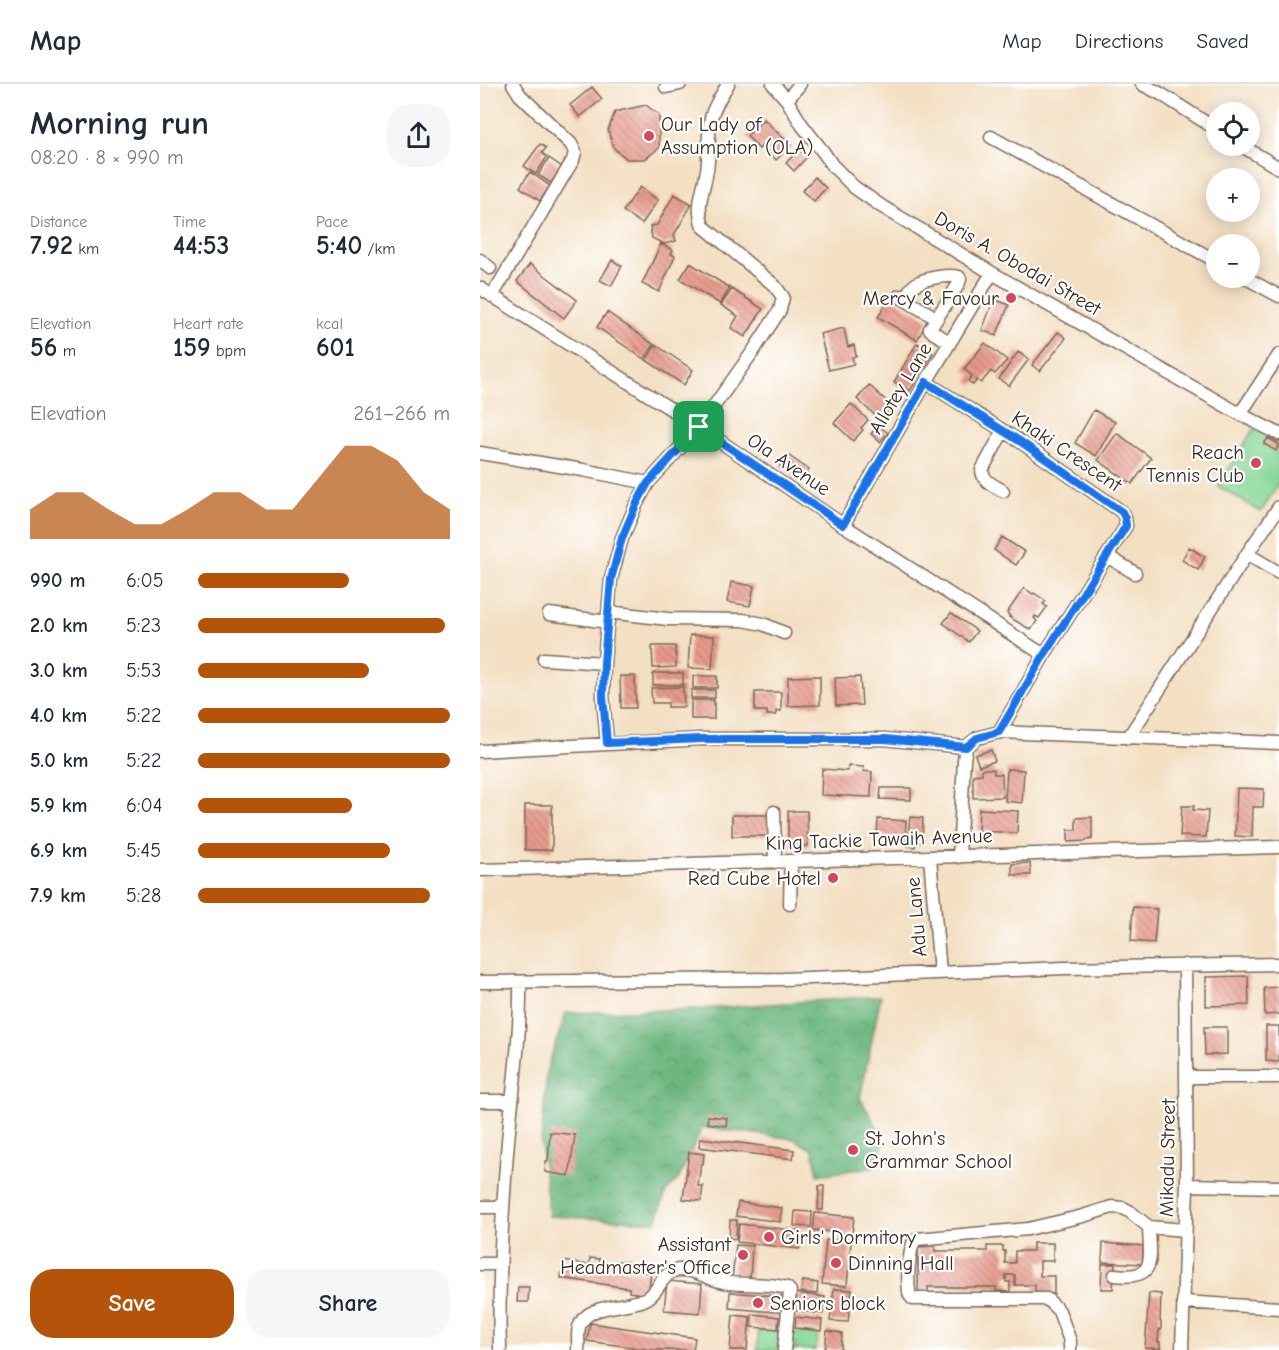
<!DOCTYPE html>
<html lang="en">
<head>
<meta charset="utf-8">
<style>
  body { margin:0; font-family:"Comic Neue",sans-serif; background:#f6f6f7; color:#1f2937; height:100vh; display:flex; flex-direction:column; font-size:22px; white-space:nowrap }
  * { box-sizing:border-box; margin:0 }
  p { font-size:20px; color:#747a83 }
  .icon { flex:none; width:33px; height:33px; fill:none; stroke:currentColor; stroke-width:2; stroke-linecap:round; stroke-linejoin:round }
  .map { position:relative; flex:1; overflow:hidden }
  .side { display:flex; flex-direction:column; background:#fff; width:480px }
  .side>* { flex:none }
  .fabs { position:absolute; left:726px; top:18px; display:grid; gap:12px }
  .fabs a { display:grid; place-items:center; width:54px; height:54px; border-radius:50%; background:#fff; box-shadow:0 3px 15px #0003; font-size:30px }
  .pin { position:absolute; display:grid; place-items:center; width:51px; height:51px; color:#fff; margin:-26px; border-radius:12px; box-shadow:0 3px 9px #0006 }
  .round { display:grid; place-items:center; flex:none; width:63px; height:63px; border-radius:24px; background:#f6f6f7 }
  .headline { display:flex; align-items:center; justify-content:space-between; height:102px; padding:0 30px }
  h1 { font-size:33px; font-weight:600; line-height:45px }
  .metrics { display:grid; grid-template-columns:repeat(3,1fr); gap:9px; height:102px; padding:6px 30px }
  .metrics div { display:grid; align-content:center }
  .metrics b { font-size:26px; font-weight:600 }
  .metrics small { font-size:16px; font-weight:400 }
  .metrics p { font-size:16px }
  .chart { height:168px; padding:12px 30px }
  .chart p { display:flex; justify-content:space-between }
  .chart svg { width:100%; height:108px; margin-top:6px; fill:#b45309; opacity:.7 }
  .primary-button { display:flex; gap:12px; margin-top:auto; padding:12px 30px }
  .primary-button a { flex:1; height:69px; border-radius:24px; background:#b45309; color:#fff; font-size:24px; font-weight:600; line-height:69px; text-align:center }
  .primary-button a+a { background:#f6f6f7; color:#1f2937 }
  ul { padding:0 30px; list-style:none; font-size:20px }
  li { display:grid; grid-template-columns:96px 72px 1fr; align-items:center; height:45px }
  li i { height:15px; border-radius:8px; background:#b45309 }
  header { display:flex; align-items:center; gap:36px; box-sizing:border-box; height:84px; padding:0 30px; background:#fff; border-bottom:2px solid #e0e1e3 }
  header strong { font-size:28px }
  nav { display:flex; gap:33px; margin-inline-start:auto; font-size:21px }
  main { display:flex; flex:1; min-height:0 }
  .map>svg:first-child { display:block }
  .grass { fill:#87d696; stroke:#61805a; stroke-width:1.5 }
  .forest { fill:url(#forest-crowns); stroke:#54704e; stroke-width:1.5 }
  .building { fill:url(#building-back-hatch) }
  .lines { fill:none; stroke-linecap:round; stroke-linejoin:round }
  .minor-casing { stroke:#7b6957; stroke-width:15 }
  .minor { stroke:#fff; stroke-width:12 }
  .route-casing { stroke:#fff; stroke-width:12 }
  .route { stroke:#1a73e8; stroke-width:8 }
  .poi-dot { fill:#d1495b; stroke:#fff; stroke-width:2 }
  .labels { text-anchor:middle; stroke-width:4.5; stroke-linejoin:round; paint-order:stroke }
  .poi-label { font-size:20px; fill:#3b2a1e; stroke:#fff; text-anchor:start }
  .street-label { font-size:20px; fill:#3b2a1e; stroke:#fff }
</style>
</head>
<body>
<header>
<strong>Map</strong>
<nav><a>Map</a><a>Directions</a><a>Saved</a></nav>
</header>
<main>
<section class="side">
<div class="headline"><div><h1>Morning run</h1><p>08:20 · 8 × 990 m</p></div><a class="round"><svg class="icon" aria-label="share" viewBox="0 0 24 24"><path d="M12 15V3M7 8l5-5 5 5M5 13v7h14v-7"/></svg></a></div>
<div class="metrics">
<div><p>Distance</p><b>7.92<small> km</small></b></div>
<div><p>Time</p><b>44:53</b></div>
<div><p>Pace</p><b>5:40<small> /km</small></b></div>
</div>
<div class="metrics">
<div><p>Elevation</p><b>56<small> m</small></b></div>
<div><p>Heart rate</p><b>159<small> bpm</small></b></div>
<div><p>kcal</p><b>601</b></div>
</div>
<div class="chart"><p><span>Elevation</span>261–266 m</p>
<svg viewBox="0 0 160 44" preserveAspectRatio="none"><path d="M0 44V32L10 25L20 25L30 32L40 38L50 38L60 32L70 25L80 25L90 32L100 32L110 19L120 6L130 6L140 12L150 25L160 32V44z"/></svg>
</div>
<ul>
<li><b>990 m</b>6:05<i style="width:60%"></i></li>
<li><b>2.0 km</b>5:23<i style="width:98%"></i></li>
<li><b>3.0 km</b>5:53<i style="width:68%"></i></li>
<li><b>4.0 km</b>5:22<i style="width:100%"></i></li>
<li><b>5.0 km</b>5:22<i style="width:100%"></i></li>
<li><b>5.9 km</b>6:04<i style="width:61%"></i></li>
<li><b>6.9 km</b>5:45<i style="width:76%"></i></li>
<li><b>7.9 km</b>5:28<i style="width:92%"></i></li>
</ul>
<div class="primary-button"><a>Save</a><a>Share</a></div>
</section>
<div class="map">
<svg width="799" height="1266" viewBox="0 0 799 1266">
  <defs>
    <pattern id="forest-crowns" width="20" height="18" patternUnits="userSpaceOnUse" patternTransform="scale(1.5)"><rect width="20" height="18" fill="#6db77f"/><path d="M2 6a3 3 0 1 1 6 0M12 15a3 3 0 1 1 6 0" fill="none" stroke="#5b9567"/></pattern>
    <pattern id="building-back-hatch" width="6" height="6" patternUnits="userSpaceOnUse" patternTransform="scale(1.5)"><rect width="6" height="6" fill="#e79a8c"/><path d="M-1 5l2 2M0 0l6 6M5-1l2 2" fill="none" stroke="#bc7e72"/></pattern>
  </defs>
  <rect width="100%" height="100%" fill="#fff"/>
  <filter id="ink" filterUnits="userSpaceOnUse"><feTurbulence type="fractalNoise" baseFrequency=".0167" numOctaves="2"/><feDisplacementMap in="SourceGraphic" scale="12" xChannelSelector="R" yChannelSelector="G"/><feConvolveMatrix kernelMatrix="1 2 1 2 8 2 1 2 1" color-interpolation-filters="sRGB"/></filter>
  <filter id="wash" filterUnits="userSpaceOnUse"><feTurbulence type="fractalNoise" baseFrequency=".008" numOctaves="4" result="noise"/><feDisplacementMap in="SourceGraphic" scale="24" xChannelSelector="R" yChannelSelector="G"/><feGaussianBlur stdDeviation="1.35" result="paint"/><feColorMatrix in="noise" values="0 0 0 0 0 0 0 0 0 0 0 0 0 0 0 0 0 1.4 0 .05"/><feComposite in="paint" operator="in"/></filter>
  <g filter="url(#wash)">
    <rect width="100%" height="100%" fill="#f3dfc2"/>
    <path class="grass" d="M774,344L799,359V399L781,428L738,402Z
      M279,1246L300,1248L299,1266H277Z
      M312,1248L338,1250L336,1266H310V1264H316V1260L311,1259Z"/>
    <path class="forest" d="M401,912L380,1014L405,1057L394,1083L338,1091L333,1066L314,1055L222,1043L199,1094L186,1108L176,1138L69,1132L61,1060L67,985L86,929L221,925Z"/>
    <g id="blocks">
      <path class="building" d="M112,3L122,15L100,33L90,21Z
        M166,21L179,31V64L165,75H147L134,64L128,46L135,28Z
        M284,35L311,62L296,76L282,61L279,65L267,52Z
        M60,60L66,64L62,69L67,73L56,90L44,82Z
        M319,65L327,73L314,87L306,79Z
        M69,74L82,83L71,99L58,91Z
        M50,88L70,102L60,117L40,103Z
        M335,93L346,104L334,117L322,107Z
        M160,103L178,116L162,140L143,127Z
        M194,110L212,120L194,151L196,157L184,160L172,154L170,142L177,141Z
        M181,160L193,166L191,170L195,172L179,208L162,200Z
        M132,176L142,182L131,202L120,196Z
        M210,179L250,204L240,220L200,195Z
        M50,180L97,216L84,234L37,197Z
        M252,205L283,225L265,253L251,244L258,232L241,221Z
        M410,213L448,236L437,256L398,233Z
        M514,215L529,221L516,252L502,246Z
        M127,228L174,261L164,275L117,243Z
        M364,244L368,263L374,261L376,272L372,273L374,280L349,286L340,250Z
        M578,248L586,254L560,287L552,281Z
        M437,259L453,269L430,307L414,298Z
        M505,259L527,276L515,290L511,287L501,299L497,296L493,301L488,297L492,292L484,285Z
        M176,261L213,286L204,301L166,276Z
        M538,268L549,275L529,302L519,295Z
        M389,301L412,322L400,336L377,315Z
        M371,320L388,336L381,344L383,346L373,357L354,339Z
        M614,326L635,338L616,372L595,359Z
        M399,341L408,349L400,358L391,350Z
        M637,349L671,374L652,400L618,376Z
        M788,354L799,360L796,367L784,360Z
        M308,371L329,386L321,397L300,382Z
        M522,453L545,468L536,481L514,466Z
        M709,463L725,473L718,486L702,476Z
        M251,498L274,502L270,522L247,518Z
        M544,504L553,510L554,509L566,517L563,520L567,523L559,534L555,532L554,534L557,537L551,546L529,533L530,532L527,529Z
        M471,529L497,547L489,558L463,539Z
        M210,551L234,552L232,585L208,584Z
        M172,562H195L196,583L173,584Z
        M173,589H203V601H173Z
        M140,592H155L156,624H141Z
        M213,592H237V604H213Z
        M340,592V621L308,622V593Z
        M380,593L382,621L356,622L355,594Z
        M203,603L204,623H188V619H172L171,604Z
        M211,606H235V614H211Z
        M275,608H301V627H296V631H287V627H275Z
        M211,616H234V635H211Z
        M511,666L515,677L499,682L495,671Z
        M368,682L384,683L383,687L392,688L391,713L341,711L342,685L368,687Z
        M502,685H514V690H522L523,713L493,714V691L502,690Z
        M527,685L544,686L542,719L525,717Z
        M401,704H431V716L400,715Z
        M757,704L784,705L783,723H773L772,753L755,752Z
        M45,721H72V766H45Z
        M702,722H714L713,726L728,727L726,753L700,752Z
        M499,725L538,727L537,749L498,747Z
        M308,727H327L328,762L308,763Z
        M252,731H289V752H252Z
        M430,733L443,734L442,759L435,758V763L427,762Z
        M612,733V755L606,756V757L588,758V746H596V734Z
        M398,735L426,737L425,756H410V752L397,751Z
        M550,779L551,791H532V780Z
        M653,823L677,825L674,859L651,857Z
        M768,892L769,921L726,922V893Z
        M799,903V930L785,931L784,904Z
        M786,942H799V978L786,977Z
        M724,943H747V970L725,971Z
        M228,1032L247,1034L246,1042L227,1039Z
        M70,1048L95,1051L89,1092L65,1088L66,1077H68Z
        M220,1054L314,1066L313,1075L219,1063Z
        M209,1068L224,1070L223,1080H221L218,1102H223L221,1117L203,1115Z
        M339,1102H344L343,1126H338Z
        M258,1118L302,1124L300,1138L256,1132Z
        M315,1127L332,1128L331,1143L314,1142Z
        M335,1129L374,1133L372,1150L333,1146Z
        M250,1136H257L256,1155L249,1154Z
        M259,1140L321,1147L319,1165L257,1158Z
        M346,1156L371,1158L367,1202L342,1200Z
        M553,1159H573V1177H560V1192H574V1210H555V1201H535V1191H526V1198H530V1208L516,1207V1203H448V1209H438V1163L455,1162V1167H507V1162H523V1167H525V1179H535V1167H553Z
        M623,1159L665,1162L664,1180L622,1178Z
        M256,1161L272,1162L270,1196L252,1194Z
        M110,1174L120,1175L119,1182L136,1184L137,1177L147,1178L146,1186L171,1189L168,1211L149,1208V1204L81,1194L83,1177L109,1181Z
        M622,1180H635L633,1205H621Z
        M187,1197L222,1200L220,1229L184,1226Z
        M323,1197L338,1199L337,1210L321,1208Z
        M38,1203H49L48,1218H37Z
        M354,1205L372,1206L368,1238L350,1237Z
        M250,1208L308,1213L306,1229L249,1224Z
        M315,1209L345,1213L343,1230L313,1226Z
        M669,1209L681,1210L680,1237L681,1238V1246H679L678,1258H680V1265L665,1264Z
        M272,1230L299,1233L298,1245L271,1243Z
        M253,1231L270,1233L267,1266H250Z
        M316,1233L342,1236L341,1247L315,1244Z
        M110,1239L215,1254L213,1266H172L107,1257Z
        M347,1247L362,1249L361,1266H345Z"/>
    </g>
  </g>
  <g filter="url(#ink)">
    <use href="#blocks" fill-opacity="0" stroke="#7b6957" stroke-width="1.5"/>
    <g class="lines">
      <g class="minor-casing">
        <path id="minor" d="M293,0L307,16L322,41L344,69L352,81L374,103L401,122L512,189L760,330L799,350
          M662,0L681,10L736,45
          M186,3L200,0
          M307,16L320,0
          M511,53L736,177
          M762,62L799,84
          M0,176L10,184
          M766,194L799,212
          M0,204L219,343L363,441L564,571
          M12,212L93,76L95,68L91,60L40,11L33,0
          M419,212L456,234
          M424,215C427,210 431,204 436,200C445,194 469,190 479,193L480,195L478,201L450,245L454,249L470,258
          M446,298L541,358L642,428L645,434L646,442L564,571L519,648
          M760,330L799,271
          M0,369L103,386L168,399
          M523,407C515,402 502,397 502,386L523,347
          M363,441L446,298L512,189
          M767,470L799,489
          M627,472L655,489
          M128,528L188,535L263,536L283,540L304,549
          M69,530L128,538
          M64,575L124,579
          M648,654L767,470L799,423
          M127,659L123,612L124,579L131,495L142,454L156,421L168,399L219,343L274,266L300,226L303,213L294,201L223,142C215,122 224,106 227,86C230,69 227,51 231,34C234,21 242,11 248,0
          M0,667L221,655H404L486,663L497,654L519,648L799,659
          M294,728L295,778
          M479,773L484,676L486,663
          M450,774L460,888
          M0,786L799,763
          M310,820L311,777
          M0,898L303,895L585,884L799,880
          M707,993H799
          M0,1017H32
          M707,1101L799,1103
          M0,1123H22
          M0,1180H20
          M635,1191C677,1196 670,1176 669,1143
          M703,1218L799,1224
          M20,1266C18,1196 22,1126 28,1057C33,1003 41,951 40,898
          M98,1266C99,1259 97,1250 99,1243C107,1217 152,1225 169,1213C178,1207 182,1191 194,1187C208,1182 229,1195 243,1198C264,1202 287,1198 307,1204L310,1207L304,1266
          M590,1266V1257L579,1227L567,1215H433C430,1212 429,1211 429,1207C427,1194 429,1169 434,1157L437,1155L548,1145L603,1132L632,1123L643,1124L649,1127L669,1143L705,1146
          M702,1266L707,1101L705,881"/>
      </g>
      <use href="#minor" class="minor"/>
    </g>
  </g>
  <g class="lines" filter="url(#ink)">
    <g class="route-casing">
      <path id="route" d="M446,298L541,358L642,428L645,434L646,442L564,571L519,648L497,654L486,663L405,655H221L127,659L123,612L124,579L131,495L142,454L156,421L168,399L219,343L363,441Z"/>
    </g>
    <use href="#route" class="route"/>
  </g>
  <g class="poi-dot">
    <circle cx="169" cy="52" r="6"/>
    <circle cx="531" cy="214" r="6"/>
    <circle cx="776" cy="379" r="6"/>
    <circle cx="353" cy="794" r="6"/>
    <circle cx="373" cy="1066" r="6"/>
    <circle cx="289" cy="1153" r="6"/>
    <circle cx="263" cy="1171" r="6"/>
    <circle cx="356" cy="1179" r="6"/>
    <circle cx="278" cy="1219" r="6"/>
  </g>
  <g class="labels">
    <g class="poi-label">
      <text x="181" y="47">Our Lady of<tspan x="181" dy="23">Assumption (OLA)</tspan></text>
      <text x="519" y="221" text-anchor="end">Mercy &amp; Favour</text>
      <text x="764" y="375" text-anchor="end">Reach<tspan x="764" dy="23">Tennis Club</tspan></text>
      <text x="341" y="801" text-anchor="end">Red Cube Hotel</text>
      <text x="385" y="1061">St. John's<tspan x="385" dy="23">Grammar School</tspan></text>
      <text x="301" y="1160">Girls' Dormitory</text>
      <text x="251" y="1167" text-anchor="end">Assistant<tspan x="251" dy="23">Headmaster's Office</tspan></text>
      <text x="368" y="1186">Dinning Hall</text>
      <text x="290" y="1226">Seniors block</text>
    </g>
    <g class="street-label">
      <text transform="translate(538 179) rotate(30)" y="7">Doris A. Obodai Street</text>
      <text transform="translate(420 304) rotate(-59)" y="7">Allotey Lane</text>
      <text transform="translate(587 367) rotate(34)" y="7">Khaki Crescent</text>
      <text transform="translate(309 380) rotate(34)" y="7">Ola Avenue</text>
      <text transform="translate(399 755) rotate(-2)" y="7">King Tackie Tawaih Avenue</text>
      <text transform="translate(436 833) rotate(-95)" y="7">Adu Lane</text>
      <text transform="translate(687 1074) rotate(-89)" y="7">Mikadu Street</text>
    </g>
  </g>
</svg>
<div class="fabs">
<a><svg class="icon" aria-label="locate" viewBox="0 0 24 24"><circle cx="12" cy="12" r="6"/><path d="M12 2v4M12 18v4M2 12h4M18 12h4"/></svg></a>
<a>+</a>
<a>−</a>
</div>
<div class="pin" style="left:219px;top:343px;background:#1e9e55"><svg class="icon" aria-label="arrive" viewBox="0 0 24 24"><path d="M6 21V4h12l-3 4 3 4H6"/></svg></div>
</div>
</main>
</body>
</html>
